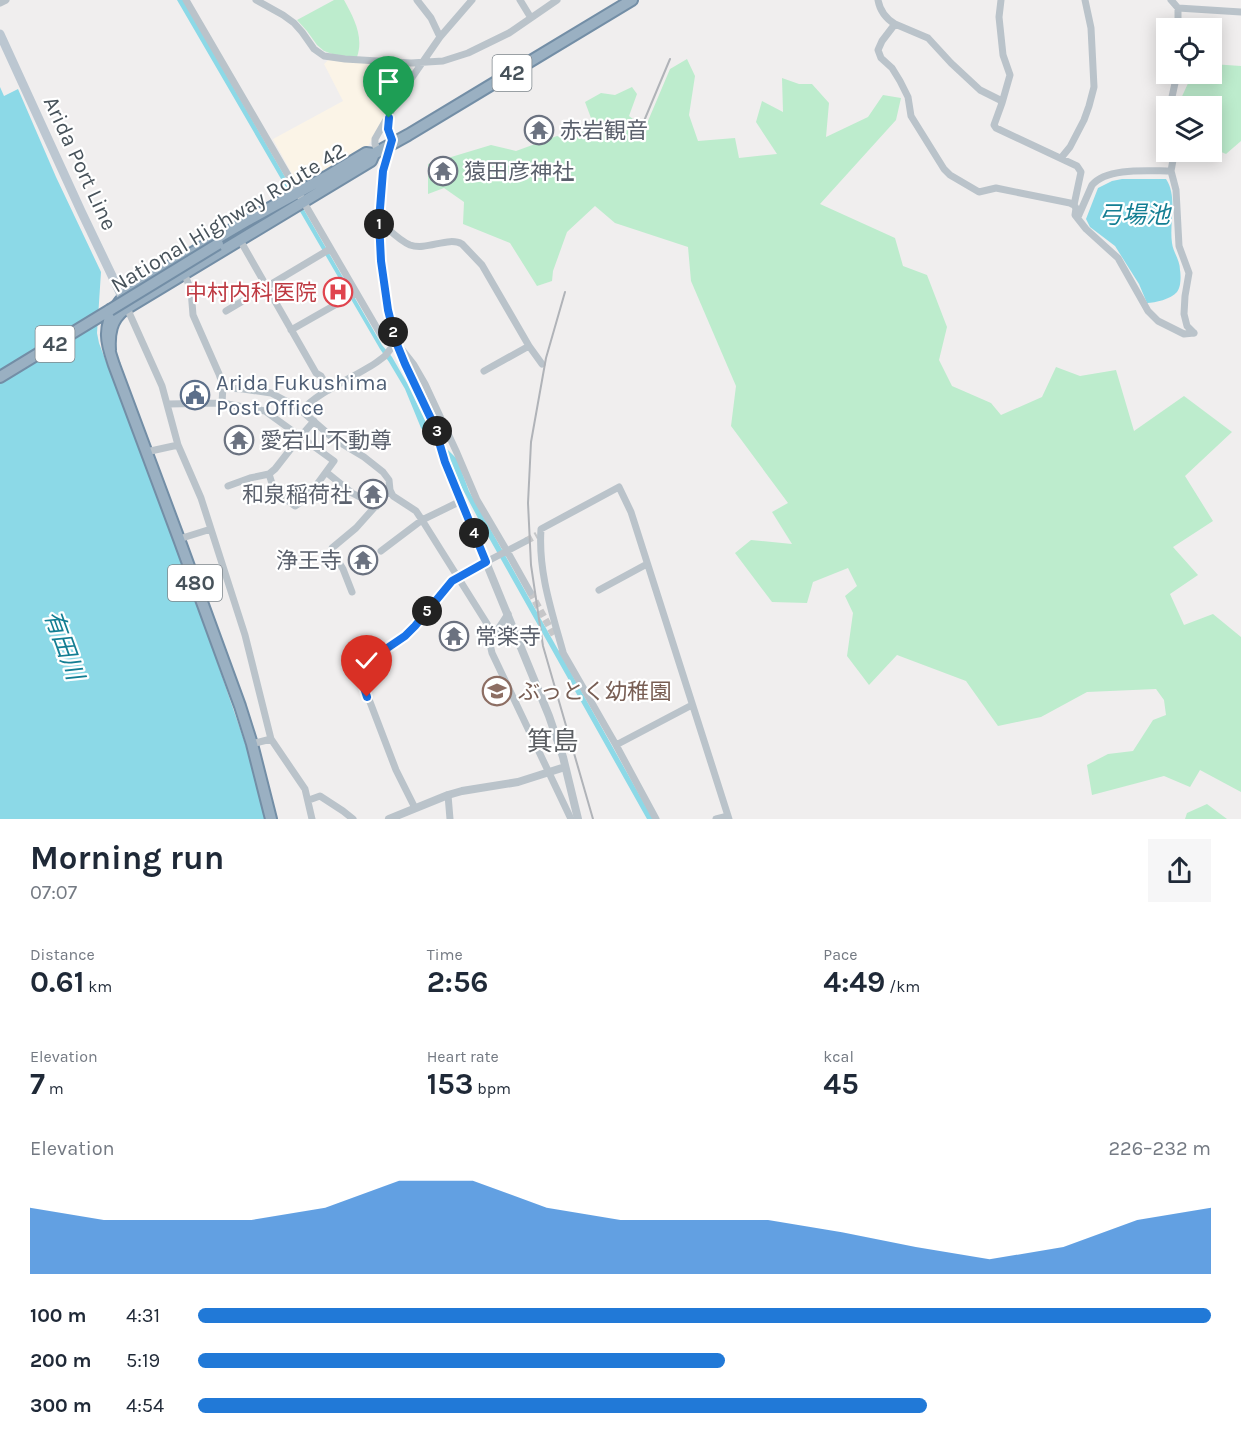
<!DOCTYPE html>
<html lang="en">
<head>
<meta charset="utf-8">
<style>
  body { margin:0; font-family:Karla,"Noto Sans JP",sans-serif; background:#f6f6f7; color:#1f2937; height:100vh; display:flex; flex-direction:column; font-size:22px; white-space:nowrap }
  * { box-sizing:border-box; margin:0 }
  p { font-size:20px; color:#747a83 }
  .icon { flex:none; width:33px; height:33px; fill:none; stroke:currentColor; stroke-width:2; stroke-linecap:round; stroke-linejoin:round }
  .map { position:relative; height:819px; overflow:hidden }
  .drawer { display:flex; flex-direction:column; background:#fff; flex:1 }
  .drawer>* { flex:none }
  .buttons { position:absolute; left:1156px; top:18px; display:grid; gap:12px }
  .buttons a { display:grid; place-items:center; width:66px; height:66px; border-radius:0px; background:#fff; box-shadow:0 3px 15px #0003; font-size:30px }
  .pin { position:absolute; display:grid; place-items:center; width:51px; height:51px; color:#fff; margin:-62px -26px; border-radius:50% 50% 50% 0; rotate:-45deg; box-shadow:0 0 6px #0007 }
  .pin .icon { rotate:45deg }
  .km { position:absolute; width:30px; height:30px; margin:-15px; border-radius:50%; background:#222; color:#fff; font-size:16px; line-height:30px; text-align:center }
  .round { display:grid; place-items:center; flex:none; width:63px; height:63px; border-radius:0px; background:#f6f6f7 }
  .headline { display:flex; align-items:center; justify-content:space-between; height:102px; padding:0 30px }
  h1 { font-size:33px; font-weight:700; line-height:45px }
  .stats { display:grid; grid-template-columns:repeat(3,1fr); gap:9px; height:102px; padding:6px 30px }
  .stats div { display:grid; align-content:center }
  .stats b { font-size:30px; font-weight:700 }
  .stats small { font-size:16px; font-weight:400 }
  .stats p { font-size:16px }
  .chart { height:168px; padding:12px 30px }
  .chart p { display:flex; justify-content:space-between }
  .chart svg { width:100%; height:108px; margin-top:6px; fill:#2179d7; opacity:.7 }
  ul { padding:0 30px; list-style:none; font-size:20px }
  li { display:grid; grid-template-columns:96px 72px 1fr; align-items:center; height:45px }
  li i { height:15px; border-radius:8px; background:#2179d7 }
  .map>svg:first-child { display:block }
  .commercial { fill:#fbf4e7 }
  .green { fill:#bdeccd }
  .water { fill:#8cd9e7 }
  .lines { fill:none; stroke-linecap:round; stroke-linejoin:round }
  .minor-tunnel { stroke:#c6c7c9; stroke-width:7; stroke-dasharray:7 3.5; stroke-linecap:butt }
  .trunk-casing { stroke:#738ea6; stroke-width:14 }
  .minor { stroke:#bac3ca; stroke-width:7 }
  .tertiary { stroke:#bac3ca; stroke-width:8 }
  .secondary { stroke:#bcc7d1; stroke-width:9 }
  .trunk { stroke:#9ab0c2; stroke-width:10 }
  .rail { stroke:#b0b3b8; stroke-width:2 }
  .trunk-bridge-casing { stroke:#738ea6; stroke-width:14; stroke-linecap:butt }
  .trunk-bridge { stroke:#9ab0c2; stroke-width:10 }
  .route-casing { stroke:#fff; stroke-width:12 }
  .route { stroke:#1a73e8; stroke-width:8 }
  .labels { text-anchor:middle; stroke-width:4.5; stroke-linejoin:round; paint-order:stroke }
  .shield { fill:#fff; stroke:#7e868c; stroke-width:1.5 }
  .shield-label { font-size:21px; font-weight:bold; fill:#47525a }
  .worship-label { font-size:22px; fill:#5b616d; stroke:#fff; text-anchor:start }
  .street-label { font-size:22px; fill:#47525a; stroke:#fff }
  .health-label { font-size:22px; fill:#be3a42; stroke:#fff; text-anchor:end }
  .service-label { font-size:22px; fill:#4e5e75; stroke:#fff; text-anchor:start }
  .education-label { font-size:22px; fill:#785e54; stroke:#fff; text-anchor:start }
  .water-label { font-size:24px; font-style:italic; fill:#137e93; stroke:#fff }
  .quarter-label { font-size:26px; fill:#5b5e62; stroke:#fff }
</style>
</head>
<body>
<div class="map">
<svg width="1241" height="819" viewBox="0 0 1241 819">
  <rect width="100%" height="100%" fill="#f0eeee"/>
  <path class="commercial" d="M330,58L411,63L409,70L366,150L299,187L273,139L343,101L324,64Z"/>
  <path class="green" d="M334,0H344C354,18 364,37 357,57L335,55L324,51L317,45L307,31L297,20Z
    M687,59L695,76L689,115L698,141L735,138L739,158L777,154L756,122L762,101L783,112L782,78L799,84H812L829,103L826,137L868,117L883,95L901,98L896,120L820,204L895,238L903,266L927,275L947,327L939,360L952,386L991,403L1001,415L1042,397L1056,367L1080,376L1116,370L1134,431L1184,396L1232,432L1185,476L1213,521L1173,547L1198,575L1170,594L1184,625L1213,614L1241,637V792L1200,770L1190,787L1164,776L1092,795L1087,765L1108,754L1133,751L1153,720L1166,715L1164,700L1156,689L1087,692L1041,717L998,726L966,681L897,655L869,685L847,656L853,613L845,596L857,586L848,568L813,582L807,603L772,602L735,553L751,540L792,544L772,512L788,503L731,426L736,386L691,281L688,247L615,223L595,206L567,232L553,271L552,281L537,286L510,243L463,224L464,202L444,188L428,194V164L491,145L516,151L557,136L570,139L594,126L585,102L601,93L615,95L632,87L637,94L629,116L645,128L670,69Z
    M1212,64L1241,66V141L1226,154L1212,148V106H1178V105L1190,79L1198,74H1212Z
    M1207,804L1227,819H1185L1187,813Z"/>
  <path class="water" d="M177,0H183L382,345L392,357L407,383L431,433L457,459L469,491L653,819H647L480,522L462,488L451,462L421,428L405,389L389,362L380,349Z
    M0,87L4,96L18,89L56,177L101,272L97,333L99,343L193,592L247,749L265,819H0Z
    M1122,179H1166C1178,197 1169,223 1172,243C1173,252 1180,260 1180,270C1181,276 1181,287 1177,292C1171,299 1155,303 1147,303L1139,284L1115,246L1090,227L1086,219L1098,188L1112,181Z"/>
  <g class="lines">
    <path class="minor-tunnel" d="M526,541L537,535
      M530,592L554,635"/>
    <g class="trunk-casing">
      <path id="trunk" d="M370,156L408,135L632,0
        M110,350C109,334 111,320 124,310L371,161L374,154L366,153L326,177L248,220L136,286C121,297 106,316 107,336C107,345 111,356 114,365L179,539L240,706L252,744L271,819
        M0,377L110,310"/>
    </g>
    <path class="minor" d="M186,0L381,335L388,341L396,342L414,365L425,384L457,453L477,500L507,551L526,541
      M256,0L283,15L294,23L302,32L314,49L324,56L345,59L411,63L443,61L468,53L509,33L557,0
      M417,0L431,18L440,37
      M520,0L531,18
      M878,0C880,11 885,18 895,24L882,41L878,50L881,58L892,68L900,81L908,97L911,116L944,169L950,175L979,192L996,188L1070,203L1074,205L1076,208L1075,215L1086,229L1118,258L1148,311L1158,321L1184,334L1194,333
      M1001,0L999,17L1003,55L1010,75L1002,103
      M1171,0L1178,8L1241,12
      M0,3L6,0
      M895,24L928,38L951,63L980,90L1000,100L1002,103L994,125L996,128L1077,166L1081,172L1074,205
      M1178,28V8
      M1170,106L1177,74
      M389,117L388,125L392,140L391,145
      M1167,122V123
      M378,152L375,144V139L402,92L422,63L440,37L472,0
      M1172,152L1173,160L1171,171L1176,190L1179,246L1189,273L1185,296L1184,314L1187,326L1194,333
      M1061,158L1070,147L1084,120L1089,106L1094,87L1091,28L1085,0
      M1078,217L1092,185C1107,167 1149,171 1171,171
      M379,221C389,229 398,240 410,245C427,251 448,236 462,244L482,265L529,346L542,364
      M240,240L316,373L321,376L329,390
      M184,273L191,290L193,315L219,374L223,386L226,388L243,389L271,393L303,410V412L334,439L364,457L383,472L389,480L390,490L393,496L416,511L422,520L491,630L493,635L490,644L492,653L571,819
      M127,308L162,386L178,445L201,498L245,635L271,739L305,789L312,819
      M226,311L330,249
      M291,330L356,293
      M484,371L529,346
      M222,403L265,411L334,461L326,472
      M168,404L222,403L223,386
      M303,410C315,393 359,375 377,362L385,356L396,342
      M146,452L178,445
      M269,474L274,490L295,506L298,504L315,487L326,472L352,493L377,506
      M228,486L250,478L269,474L275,469L300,437L314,421
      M179,539L211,529
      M381,551L422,520L461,501
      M599,590L647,564
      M352,592L343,569L332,551V548L356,528L390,490
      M493,637L508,614
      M562,651L616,745L656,819
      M563,652C552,612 538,572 541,529L619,487L631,512L729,819
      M252,744L271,739
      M616,745L692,705
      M448,795L450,819
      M309,800L320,796L343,811L353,819
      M415,808L396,770L362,681L355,670L405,636L415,626L448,586L457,577L507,551L530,592
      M716,819L728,816"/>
    <path class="tertiary" d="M391,145C370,191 379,296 396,343C406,370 420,393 431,418C438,432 441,447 445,462L549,716L563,757L578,819
      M389,819L448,795L462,791L518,782L565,767"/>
    <path class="secondary" d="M0,34L81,211L125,303"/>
    <use href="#trunk" class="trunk"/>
    <path class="rail" d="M644,121L670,59
      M565,292L546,358L531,442L528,503L531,565L543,646L593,819"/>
    <g class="trunk-bridge-casing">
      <path id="trunk-bridge" d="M110,310L218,244"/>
    </g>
    <use href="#trunk-bridge" class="trunk-bridge"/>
  </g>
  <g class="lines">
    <g class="route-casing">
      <path id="route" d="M367,697L362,681L355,670L405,636L415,626L452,581L486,562L445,462L434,425L405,364L396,342L388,310L381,261L379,221L383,171L392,140L388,129L389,118"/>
    </g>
    <use href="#route" class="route"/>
  </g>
  <defs>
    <g id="temple-ring" transform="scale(1.5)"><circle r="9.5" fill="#fff" stroke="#6b7280" stroke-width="1.5"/><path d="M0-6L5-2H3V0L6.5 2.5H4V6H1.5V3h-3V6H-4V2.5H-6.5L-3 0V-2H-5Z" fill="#6b7280"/></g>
    <g id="hospital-ring" transform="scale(1.5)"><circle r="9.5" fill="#fff" stroke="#e0444e" stroke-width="1.5"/><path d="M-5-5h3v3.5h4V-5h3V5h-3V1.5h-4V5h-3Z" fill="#e0444e"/></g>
    <g id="civic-ring" transform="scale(1.5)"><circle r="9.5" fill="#fff" stroke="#5c6f8a" stroke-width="1.5"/><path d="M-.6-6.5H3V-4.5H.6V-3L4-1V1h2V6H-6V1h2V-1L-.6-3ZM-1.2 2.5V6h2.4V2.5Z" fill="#5c6f8a"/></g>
    <g id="school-ring" transform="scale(1.5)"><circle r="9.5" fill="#fff" stroke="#8d6e63" stroke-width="1.5"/><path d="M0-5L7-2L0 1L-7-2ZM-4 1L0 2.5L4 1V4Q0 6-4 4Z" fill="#8d6e63"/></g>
  </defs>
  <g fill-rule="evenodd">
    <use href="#temple-ring" x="539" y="130"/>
    <use href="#temple-ring" x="443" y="171"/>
    <use href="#hospital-ring" x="338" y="292"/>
    <use href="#civic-ring" x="195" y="395"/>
    <use href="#temple-ring" x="239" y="440"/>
    <use href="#temple-ring" x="373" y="494"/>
    <use href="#temple-ring" x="363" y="560"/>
    <use href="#temple-ring" x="454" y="636"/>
    <use href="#school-ring" x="497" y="691"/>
  </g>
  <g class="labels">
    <g class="shield">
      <rect x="492.5" y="55" width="39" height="36" rx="4.5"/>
      <rect x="35.5" y="326" width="39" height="36" rx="4.5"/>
      <rect x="168" y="565" width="54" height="36" rx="4.5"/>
    </g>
    <g class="shield-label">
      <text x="512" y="80">42</text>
      <text x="55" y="351">42</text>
      <text x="195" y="590">480</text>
    </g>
    <g class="worship-label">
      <text x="560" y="138">赤岩観音</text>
      <text x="464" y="179">猿田彦神社</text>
      <text x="260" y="448">愛宕山不動尊</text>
      <text x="352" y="502" text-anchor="end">和泉稲荷社</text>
      <text x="342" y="568" text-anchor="end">浄王寺</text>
      <text x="475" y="644">常楽寺</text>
    </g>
    <g class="street-label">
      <text transform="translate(81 163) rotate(65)" y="8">Arida Port Line</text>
      <text transform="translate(228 217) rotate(-31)" y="8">National Highway Route 42</text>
    </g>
    <g class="health-label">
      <text x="317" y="300">中村内科医院</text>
    </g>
    <g class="service-label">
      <text x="216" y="390">Arida Fukushima<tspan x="216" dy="25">Post Office</tspan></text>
    </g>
    <g class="education-label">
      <text x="518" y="699">ぶっとく幼稚園</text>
    </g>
    <g class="water-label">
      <text x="1134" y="223">弓場池</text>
      <text transform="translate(64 645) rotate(70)" y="8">有田川</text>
    </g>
    <g class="quarter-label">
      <text x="553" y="750">箕島</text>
    </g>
  </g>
</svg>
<div class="buttons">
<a><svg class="icon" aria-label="locate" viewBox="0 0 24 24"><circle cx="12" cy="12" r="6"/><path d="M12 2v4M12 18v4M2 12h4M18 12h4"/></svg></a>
<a><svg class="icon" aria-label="layers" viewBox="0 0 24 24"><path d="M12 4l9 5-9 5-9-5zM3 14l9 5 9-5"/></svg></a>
</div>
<div class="pin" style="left:389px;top:118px;background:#1e9e55"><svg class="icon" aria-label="arrive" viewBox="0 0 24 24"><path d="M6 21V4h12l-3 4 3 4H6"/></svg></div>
<div class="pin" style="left:367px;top:697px;background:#d93025"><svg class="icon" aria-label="check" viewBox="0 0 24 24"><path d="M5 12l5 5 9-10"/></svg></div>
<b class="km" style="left:379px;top:224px">1</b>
<b class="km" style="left:393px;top:332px">2</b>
<b class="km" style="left:437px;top:431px">3</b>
<b class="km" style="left:474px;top:533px">4</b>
<b class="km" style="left:427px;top:611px">5</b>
</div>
<section class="drawer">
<div class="headline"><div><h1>Morning run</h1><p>07:07</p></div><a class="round"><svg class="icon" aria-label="share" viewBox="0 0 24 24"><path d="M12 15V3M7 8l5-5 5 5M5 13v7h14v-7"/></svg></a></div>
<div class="stats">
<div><p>Distance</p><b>0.61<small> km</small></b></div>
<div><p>Time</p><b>2:56</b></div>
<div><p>Pace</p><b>4:49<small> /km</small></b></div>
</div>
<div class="stats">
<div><p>Elevation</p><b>7<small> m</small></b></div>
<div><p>Heart rate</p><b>153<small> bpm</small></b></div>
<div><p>kcal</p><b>45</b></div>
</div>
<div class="chart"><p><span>Elevation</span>226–232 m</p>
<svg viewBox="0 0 160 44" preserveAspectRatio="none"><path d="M0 44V17L10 22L20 22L30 22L40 17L50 6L60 6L70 17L80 22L90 22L100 22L110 27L120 33L130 38L140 33L150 22L160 17V44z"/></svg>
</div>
<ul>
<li><b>100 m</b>4:31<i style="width:100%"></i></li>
<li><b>200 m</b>5:19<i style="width:52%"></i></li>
<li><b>300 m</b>4:54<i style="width:72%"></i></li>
</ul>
</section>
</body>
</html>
